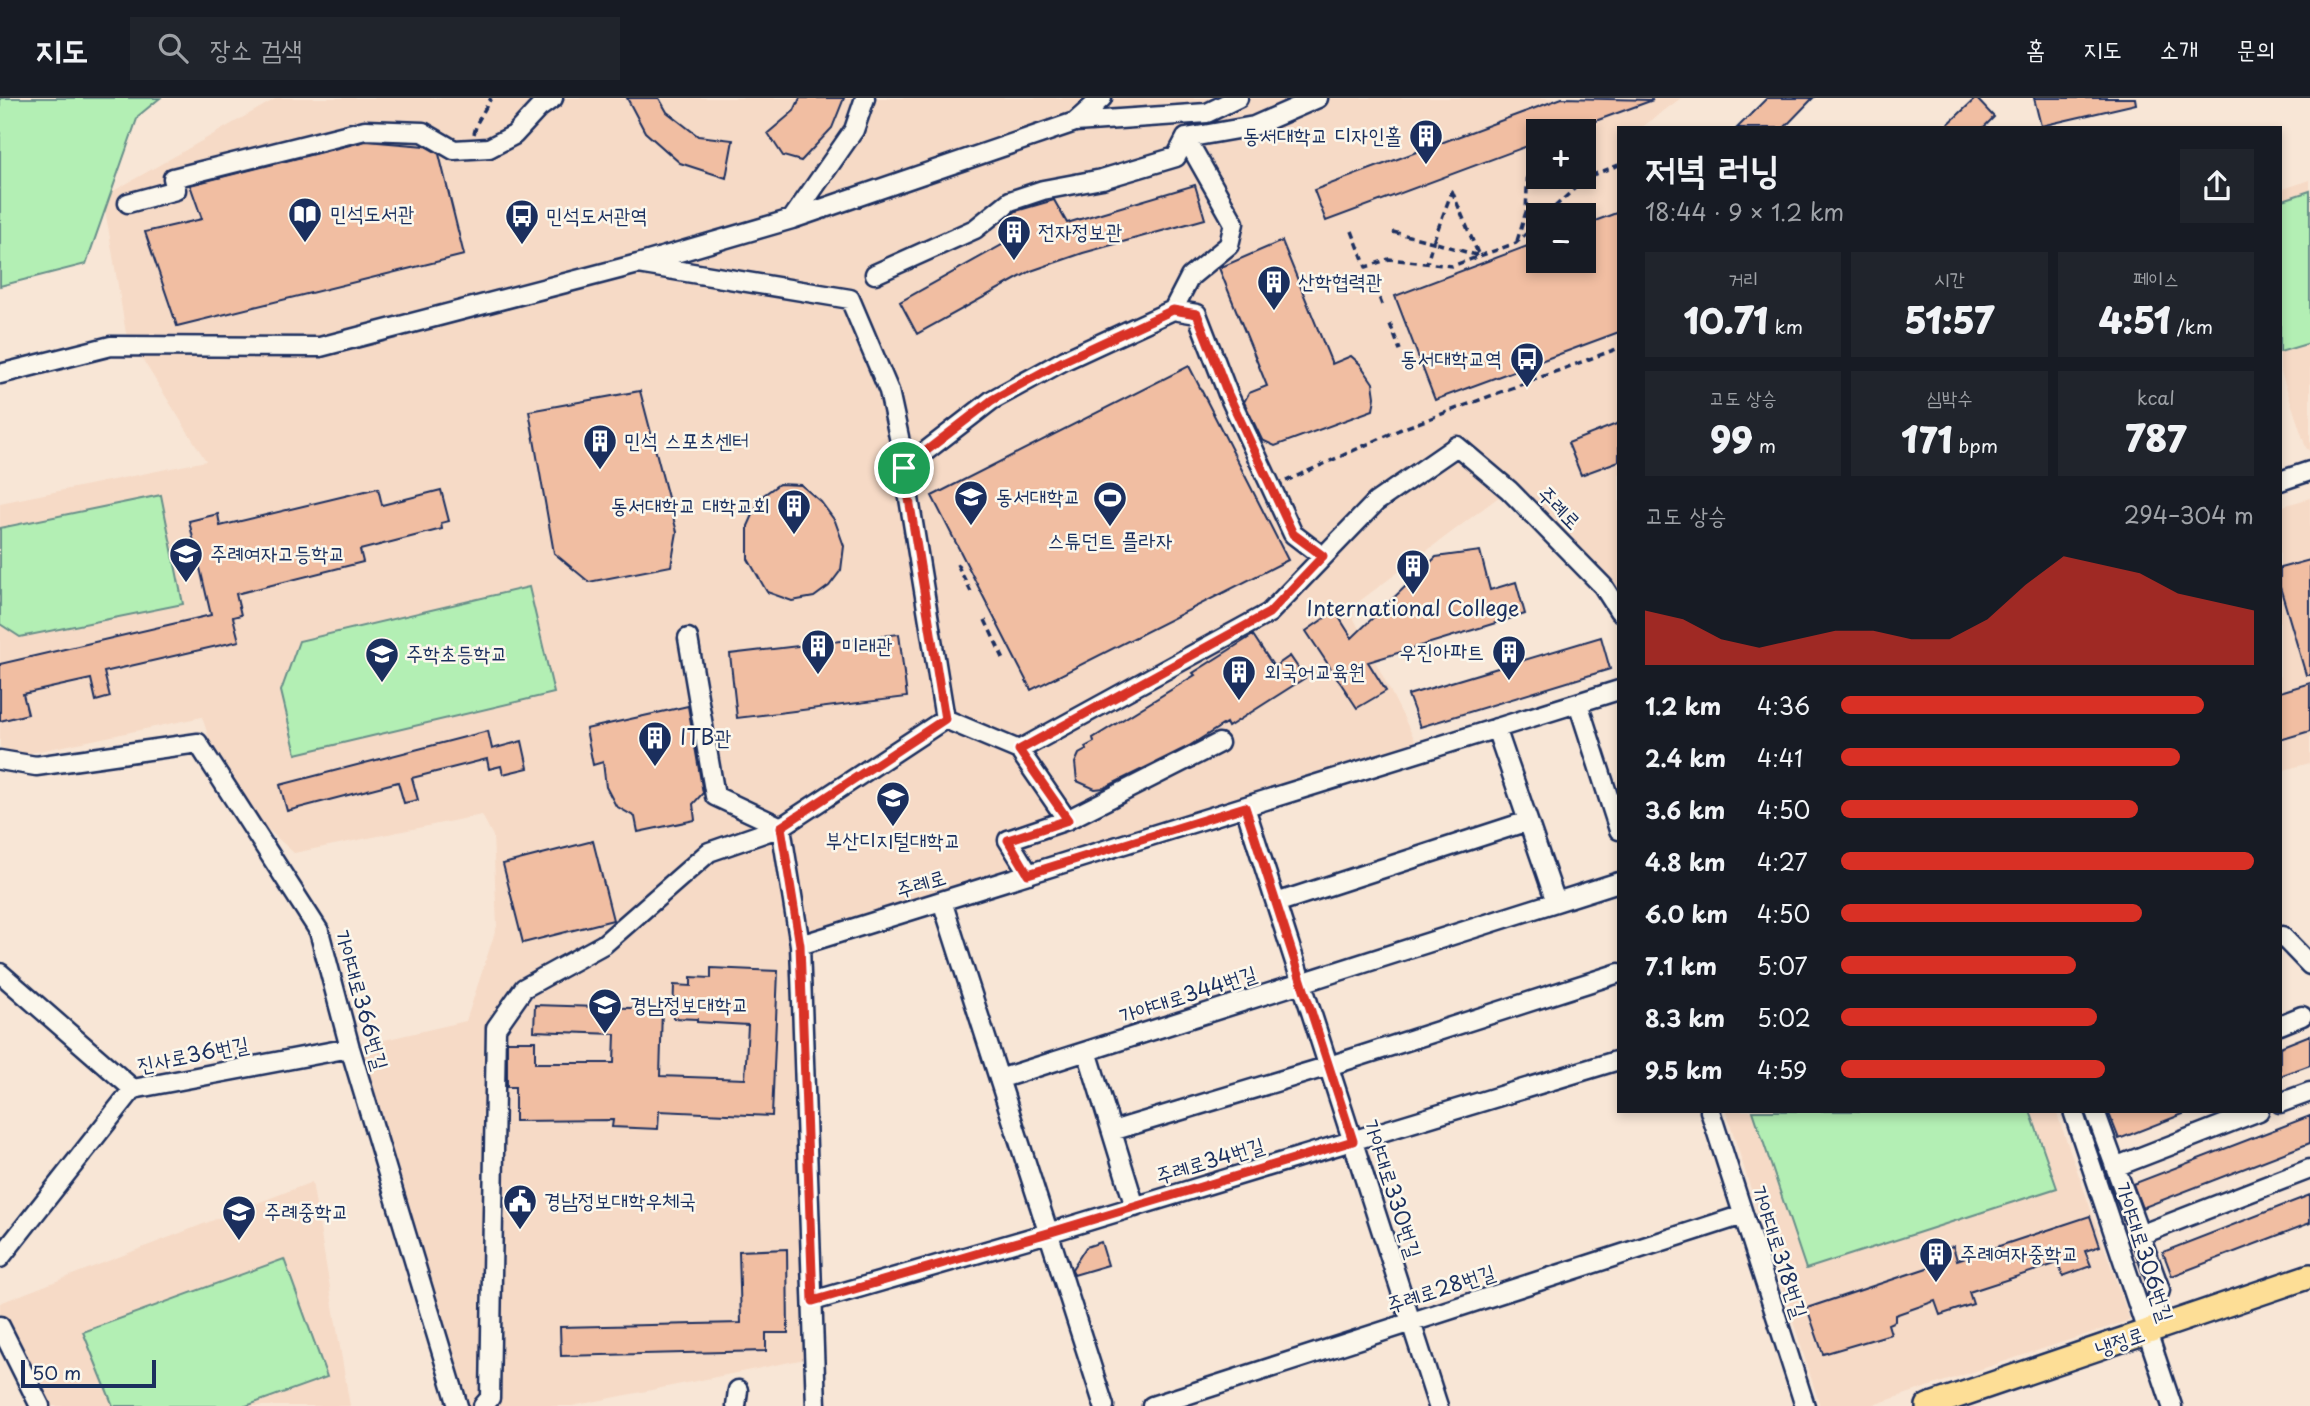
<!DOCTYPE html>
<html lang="ko">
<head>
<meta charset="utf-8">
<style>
  body { margin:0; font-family:"Playpen Sans","Poor Story",sans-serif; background:#20242c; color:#f1f3f6; height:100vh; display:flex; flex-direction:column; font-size:26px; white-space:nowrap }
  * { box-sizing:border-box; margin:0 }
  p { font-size:23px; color:#9ea1a6 }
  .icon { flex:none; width:38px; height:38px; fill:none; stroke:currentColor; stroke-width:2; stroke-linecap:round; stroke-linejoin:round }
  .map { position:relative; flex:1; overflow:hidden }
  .side { position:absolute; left:1617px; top:28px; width:665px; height:987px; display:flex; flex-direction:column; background:#171b24; border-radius:0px; box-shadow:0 4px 10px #0003 }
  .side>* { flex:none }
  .tools { position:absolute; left:1526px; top:21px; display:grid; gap:14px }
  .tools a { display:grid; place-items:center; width:70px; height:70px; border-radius:0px; background:#171b24; box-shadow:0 4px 10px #0003; font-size:35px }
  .scale { position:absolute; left:21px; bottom:18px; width:135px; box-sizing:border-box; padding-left:7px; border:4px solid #1b2f5e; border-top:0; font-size:19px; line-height:24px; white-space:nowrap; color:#1b2f5e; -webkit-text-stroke:5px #fbf7ec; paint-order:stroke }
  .pin { position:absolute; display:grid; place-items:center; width:60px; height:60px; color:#fff; margin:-30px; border:4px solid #fff; border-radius:50%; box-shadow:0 2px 7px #0007 }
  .round { display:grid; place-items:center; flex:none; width:74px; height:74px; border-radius:0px; background:#20242c }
  .overview { display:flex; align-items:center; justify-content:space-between; height:119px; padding:0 28px }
  h1 { font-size:38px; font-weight:800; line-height:52px }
  .metrics { display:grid; grid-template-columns:repeat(3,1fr); gap:10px; height:119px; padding:7px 28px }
  .metrics div { display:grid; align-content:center; border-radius:0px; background:#20242c; text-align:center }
  .metrics b { font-size:35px; font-weight:800 }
  .metrics small { font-size:19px; font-weight:400 }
  .metrics p { font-size:19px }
  .chart { height:196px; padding:14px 28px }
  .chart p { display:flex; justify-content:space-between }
  .chart svg { width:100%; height:126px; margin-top:7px; fill:#d93025; opacity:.7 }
  ul { padding:0 28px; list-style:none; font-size:23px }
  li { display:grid; grid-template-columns:112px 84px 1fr; align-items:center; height:52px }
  li i { height:18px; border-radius:9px; background:#d93025 }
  header { display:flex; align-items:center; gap:42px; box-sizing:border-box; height:98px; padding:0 35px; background:#171b24; border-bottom:2px solid #363941 }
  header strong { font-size:33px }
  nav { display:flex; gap:38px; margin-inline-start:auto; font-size:24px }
  .search { width:490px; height:63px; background:#20242c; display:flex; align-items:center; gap:18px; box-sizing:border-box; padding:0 24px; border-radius:0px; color:#9ea1a6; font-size:26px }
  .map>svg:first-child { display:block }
  .built { fill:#f6dac6; fill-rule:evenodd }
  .green { fill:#b3efb4; stroke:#678f89; stroke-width:2 }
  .building { fill:#f1bea2; stroke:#1b2f5e; stroke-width:2 }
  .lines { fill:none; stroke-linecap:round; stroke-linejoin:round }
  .minor-casing { stroke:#1b2f5e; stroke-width:23 }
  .major-casing { stroke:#1b2f5e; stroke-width:28 }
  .path { stroke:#1b2f5e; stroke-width:3.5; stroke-dasharray:7 5; stroke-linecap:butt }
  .minor { stroke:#fbf7ec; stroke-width:18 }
  .major { stroke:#fdde96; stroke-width:23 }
  .route-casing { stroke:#fff; stroke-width:14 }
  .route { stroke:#d93025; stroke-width:9 }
  .labels { text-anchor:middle; stroke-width:5; stroke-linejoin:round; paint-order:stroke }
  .poi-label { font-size:21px; fill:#1b2f5e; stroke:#fbf7ec; text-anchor:start }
  .street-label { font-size:21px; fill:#1b2f5e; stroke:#fbf7ec }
</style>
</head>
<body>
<header>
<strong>지도</strong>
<div class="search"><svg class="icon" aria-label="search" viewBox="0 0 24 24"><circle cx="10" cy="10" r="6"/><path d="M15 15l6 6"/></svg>장소 검색</div>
<nav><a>홈</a><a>지도</a><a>소개</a><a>문의</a></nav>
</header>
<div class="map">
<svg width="2310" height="1308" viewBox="0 0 2310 1308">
  <rect width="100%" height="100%" fill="#f8e6d6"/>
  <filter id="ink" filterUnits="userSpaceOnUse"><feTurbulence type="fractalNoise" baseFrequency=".0143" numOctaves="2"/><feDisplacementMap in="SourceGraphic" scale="14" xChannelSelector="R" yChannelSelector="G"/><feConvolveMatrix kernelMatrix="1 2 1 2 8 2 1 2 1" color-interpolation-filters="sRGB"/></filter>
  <g filter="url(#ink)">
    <path class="built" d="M277,0H1681L1641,30H1619V520L1508,392L1349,511L1421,654L800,847L815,1259L572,1308H458L350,950L466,923L497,828L493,738L482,717L294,755L263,727L210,643L202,619L21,657L0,649V405L206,363L126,235L103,99ZM1538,33H1584V79H1538ZM1538,117H1584V163H1538Z
      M2310,82V353L2306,350L2280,271V92Z
      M2310,400V665L2280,673V409Z
      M1726,1013H2056L2130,1222L1870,1308H1820Z
      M312,1084L350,1308H40L0,1228V1205Z"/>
    <path class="green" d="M0,0H160L138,18L86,166L0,188Z
      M2310,93V245L2280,254V103Z
      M161,397L183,506L20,539L0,526V430Z
      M529,489L554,595L296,656L281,593L299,543Z
      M1753,1013H2030L2057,1090L1806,1171Z
      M284,1161L327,1279L246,1308H113L83,1234Z"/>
    <path class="building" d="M627,0H659L667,14L698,38L733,42L726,80L680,65L645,34Z
      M800,0H844L832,30L801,63L783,58L768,35L794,13Z
      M1562,0L1653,2L1568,33H1538V44L1326,123L1314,92Z
      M1767,0H1813L1784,30H1737Z
      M1976,0L1994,19L1983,30H1944Z
      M2034,0H2135L2136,6L2041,28Z
      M366,43L425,48L439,56L464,157L177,228L145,134L202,121L190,87Z
      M1195,87L1205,121L1083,155L1031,173L917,236L900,204L1016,139L1010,118L1016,113L1054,102L1067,125Z
      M1619,114V234L1435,302L1395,198L1538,144V163H1584V127Z
      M1282,143L1332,266L1351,258L1360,266L1373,285L1375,299L1373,312L1275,348L1262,342L1244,304L1249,295L1267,288L1219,170Z
      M1189,268L1288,462L1031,592L932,398Z
      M640,293L677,434L671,468L589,484L554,455L529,313Z
      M1619,325V363L1581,377L1568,345Z
      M779,386L801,387L821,404L835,423L844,448L841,472L829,488L814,499L792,503L767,494L748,461V428L761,399Z
      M378,390L382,407L441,392L449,423L441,425L442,431L360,452L363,464L236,496L241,517L233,519L239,543L104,574L110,599L96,603L91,581L23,596L28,616L0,623V566L211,517L189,423L218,416L220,428Z
      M1480,453L1490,492L1516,484L1525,516L1368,564L1386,593L1357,610L1306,533L1335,513L1352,540L1436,459Z
      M2310,462V577H2306L2280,489V470Z
      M899,536L907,599L737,620L730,556Z
      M1253,537L1274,569L1290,558L1305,580L1228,629L1226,625L1189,648L1104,690L1095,691L1077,683L1075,665L1079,656L1086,652L1085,649L1094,644L1093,640L1195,577L1193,575Z
      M1601,539L1610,571L1420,629L1408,597Z
      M2310,585V633L2280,642V594Z
      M688,608L703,695L693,706L695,722L638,734L635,719L616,708L606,689L603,664L593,667L586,631Z
      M488,633L492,651L522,643L528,670L503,676L501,668L489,671L487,661L412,680L418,702L404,705L398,684L287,713L280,687Z
      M593,743L613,822L523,845L503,766Z
      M711,870L778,873L772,1018L659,1013L658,1031L612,1029L613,1022L515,1023V989H507V943H535V965H614L615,936L534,933L535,907L662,911L660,978L745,981L748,927L697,924V921L673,920L674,887L691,888V879L711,880Z
      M2310,937V967L2280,978V949Z
      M2108,1013H2188V1014L2119,1041Z
      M2310,1018V1045L2142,1110L2133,1086Z
      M2310,1097V1125L2172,1178L2163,1154Z
      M2090,1118L2100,1148L2085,1153L2091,1168L2063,1178L2058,1165L1969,1194L1973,1206L1940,1217L1935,1203L1895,1217V1223L1888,1226L1891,1236L1823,1256L1807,1210L1930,1169L1927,1157L1953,1148L1957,1162Z
      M1101,1144L1108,1167L1074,1177L1072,1171L1086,1149Z
      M787,1151L788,1235H766V1253L561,1258L560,1229L741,1225L739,1153Z"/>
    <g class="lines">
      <g class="minor-casing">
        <path id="minor" d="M1075,24L1102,0
          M1186,40L1234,125L1229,147L1190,179L1173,212L1197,216L1228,296L1293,436L1323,459
          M1186,40L1254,28L1318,0
          M128,105L176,92L173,80L365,32L423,34L454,52L489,50L514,37L539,10L553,0
          M792,121L854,32L865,0
          M638,166L850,201L889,293L899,339L945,621L1019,652L1269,515L1376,404L1457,348L1509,392L1603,488L1619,513
          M875,176L975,131L1010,103L1043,92L1102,81L1176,59L1186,40
          M0,276L111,248L320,249L638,166L792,121L1075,24L1207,15L1238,0
          M904,370L992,302L1065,262L1173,212
          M2280,383L2310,373
          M688,540L715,698L781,729
          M1578,605L1619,732
          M1496,630L1556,804
          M1019,652L1067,722L1008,742L1029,776
          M0,662L36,668L198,645L319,833L350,950L458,1308
          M1245,709L1438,1308
          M1067,722L1219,645
          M781,729L800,847L816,1308
          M942,803L1104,1308
          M1276,805L1528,723
          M2282,838L2310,867
          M800,847L1619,592
          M0,875L133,991
          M2280,927L2302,918
          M1087,953L1135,1109
          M999,981L1619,784
          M2280,1005L2310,994
          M1710,1013L1805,1308
          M2073,1013L2172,1308
          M2095,1013L2160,1192L2146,1235
          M1112,1033L1329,968L1619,875
          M2115,1069L2259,1013
          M2140,1137L2310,1071
          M0,1160L133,991L350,950
          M813,1203L1048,1135L1619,962
          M0,1228L40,1308
          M483,1308L490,1300L496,930L524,890L604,846L709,754L781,729L945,621
          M736,1308L738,1292
          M1152,1308L1743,1117"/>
      </g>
      <g class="major-casing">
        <path id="major" d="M1928,1308L2310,1178"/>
      </g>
      <path class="path" d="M474,36L477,25L491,0
        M1558,79L1575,90
        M1452,93L1479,158L1433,144Z
        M1546,117L1587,79L1619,67
        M1352,133L1366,169L1389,161L1452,168L1516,145L1538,125
        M1393,134L1433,144L1427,165
        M1517,143L1526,114L1528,69L1538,66
        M1371,178L1382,207
        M1390,226L1400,252
        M1286,383L1399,332L1619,250
        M957,466L973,498
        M985,522L1005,564"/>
      <use href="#minor" class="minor"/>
      <use href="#major" class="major"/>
    </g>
  </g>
  <g class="lines" filter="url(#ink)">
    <g class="route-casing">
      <path id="route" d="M1173,212L1197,216L1228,296L1293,436L1323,458L1269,515L1019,652L1068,722L1008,742L1028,776L1245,709L1353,1043L1048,1135L813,1203L800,847L781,729L945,621L904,370L992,302L1065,262Z"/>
    </g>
    <use href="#route" class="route"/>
  </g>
  <defs>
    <g id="building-pin" transform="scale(1.75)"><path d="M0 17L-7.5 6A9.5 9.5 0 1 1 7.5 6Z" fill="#1b2f5e" stroke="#fbf7ec"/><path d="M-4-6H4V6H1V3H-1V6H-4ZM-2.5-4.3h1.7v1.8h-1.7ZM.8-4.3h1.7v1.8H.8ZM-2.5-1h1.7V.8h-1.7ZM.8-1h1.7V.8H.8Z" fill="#fff"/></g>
    <g id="library-pin" transform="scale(1.75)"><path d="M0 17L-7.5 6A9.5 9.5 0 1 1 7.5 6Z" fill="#1b2f5e" stroke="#fbf7ec"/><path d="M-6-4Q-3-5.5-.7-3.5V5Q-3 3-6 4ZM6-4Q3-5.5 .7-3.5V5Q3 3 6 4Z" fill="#fff"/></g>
    <g id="bus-pin" transform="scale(1.75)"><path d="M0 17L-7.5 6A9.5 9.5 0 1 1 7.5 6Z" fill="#1b2f5e" stroke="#fbf7ec"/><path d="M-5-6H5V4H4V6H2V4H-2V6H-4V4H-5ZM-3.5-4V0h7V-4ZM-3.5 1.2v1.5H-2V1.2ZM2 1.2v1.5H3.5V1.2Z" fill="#fff"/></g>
    <g id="university-pin" transform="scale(1.75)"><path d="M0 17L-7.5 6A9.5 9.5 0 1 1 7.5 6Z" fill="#1b2f5e" stroke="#fbf7ec"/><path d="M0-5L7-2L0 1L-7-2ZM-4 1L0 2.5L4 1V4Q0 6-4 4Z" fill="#fff"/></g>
    <g id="stadium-pin" transform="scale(1.75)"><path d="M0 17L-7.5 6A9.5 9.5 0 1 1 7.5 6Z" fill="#1b2f5e" stroke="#fbf7ec"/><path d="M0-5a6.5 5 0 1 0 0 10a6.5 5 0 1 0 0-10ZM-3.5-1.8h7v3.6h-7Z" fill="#fff"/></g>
    <g id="school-pin" transform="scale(1.75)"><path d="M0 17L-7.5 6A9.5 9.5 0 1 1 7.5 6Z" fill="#1b2f5e" stroke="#fbf7ec"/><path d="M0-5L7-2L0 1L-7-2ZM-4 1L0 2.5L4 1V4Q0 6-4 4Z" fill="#fff"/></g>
    <g id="civic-pin" transform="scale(1.75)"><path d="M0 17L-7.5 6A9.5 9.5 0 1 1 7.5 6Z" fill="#1b2f5e" stroke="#fbf7ec"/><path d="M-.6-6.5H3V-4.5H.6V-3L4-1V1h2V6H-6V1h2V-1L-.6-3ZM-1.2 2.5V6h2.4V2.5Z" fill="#fff"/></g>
  </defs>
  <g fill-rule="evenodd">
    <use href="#building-pin" x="1426" y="38"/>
    <use href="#library-pin" x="305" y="116"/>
    <use href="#bus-pin" x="522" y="118"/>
    <use href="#building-pin" x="1014" y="134"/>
    <use href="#building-pin" x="1274" y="184"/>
    <use href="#bus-pin" x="1527" y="261"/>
    <use href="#building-pin" x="600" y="343"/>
    <use href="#university-pin" x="971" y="399"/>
    <use href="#stadium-pin" x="1110" y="400"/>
    <use href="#building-pin" x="794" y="408"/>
    <use href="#school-pin" x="186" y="456"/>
    <use href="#building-pin" x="1413" y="468"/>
    <use href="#building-pin" x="818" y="548"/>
    <use href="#building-pin" x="1509" y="554"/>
    <use href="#school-pin" x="382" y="556"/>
    <use href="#building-pin" x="1239" y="574"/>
    <use href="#building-pin" x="655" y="640"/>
    <use href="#university-pin" x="893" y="700"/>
    <use href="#university-pin" x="605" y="907"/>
    <use href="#civic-pin" x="520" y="1103"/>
    <use href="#school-pin" x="239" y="1114"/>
    <use href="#building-pin" x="1936" y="1156"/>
  </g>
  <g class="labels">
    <g class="poi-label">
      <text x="1402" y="45" text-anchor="end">동서대학교 디자인홀</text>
      <text x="330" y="123">민석도서관</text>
      <text x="546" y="125">민석도서관역</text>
      <text x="1038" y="141">전자정보관</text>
      <text x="1298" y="191">산학협력관</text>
      <text x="1502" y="268" text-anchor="end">동서대학교역</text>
      <text x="624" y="350">민석 스포츠센터</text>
      <text x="996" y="406">동서대학교</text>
      <text x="770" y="415" text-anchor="end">동서대학교 대학교회</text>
      <text x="1110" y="450" text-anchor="middle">스튜던트 플라자</text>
      <text x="210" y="463">주례여자고등학교</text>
      <text x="1413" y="518" text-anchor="middle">International College</text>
      <text x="842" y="555">미래관</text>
      <text x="1484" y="561" text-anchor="end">우진아파트</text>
      <text x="406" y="563">주학초등학교</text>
      <text x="1264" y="581">외국어교육원</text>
      <text x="680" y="647">ITB관</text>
      <text x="893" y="750" text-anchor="middle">부산디지털대학교</text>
      <text x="630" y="914">경남정보대학교</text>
      <text x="544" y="1110">경남정보대학우체국</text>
      <text x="264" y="1121">주례중학교</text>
      <text x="1960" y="1163">주례여자중학교</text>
    </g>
    <g class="street-label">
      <text transform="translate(1559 410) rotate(45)" y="7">주례로</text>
      <text transform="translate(921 786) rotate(-17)" y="7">주례로</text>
      <text transform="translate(1188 897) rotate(-18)" y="7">가야대로344번길</text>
      <text transform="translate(361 902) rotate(74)" y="7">가야대로366번길</text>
      <text transform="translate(193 957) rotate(-11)" y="7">진사로36번길</text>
      <text transform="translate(1210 1063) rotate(-17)" y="7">주례로34번길</text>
      <text transform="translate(1392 1091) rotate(72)" y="7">가야대로330번길</text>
      <text transform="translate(1779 1154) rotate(72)" y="7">가야대로318번길</text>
      <text transform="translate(2144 1154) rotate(72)" y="7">가야대로306번길</text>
      <text transform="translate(1441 1191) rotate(-18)" y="7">주례로28번길</text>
      <text transform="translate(2120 1244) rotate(-19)" y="7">냉정로</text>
    </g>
  </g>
</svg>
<div class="tools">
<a>+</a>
<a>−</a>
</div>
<div class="scale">50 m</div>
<div class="pin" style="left:904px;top:370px;background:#1e9e55"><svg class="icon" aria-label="arrive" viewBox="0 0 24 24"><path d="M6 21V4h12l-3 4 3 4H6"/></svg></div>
<section class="side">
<div class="overview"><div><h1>저녁 러닝</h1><p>18:44 · 9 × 1.2 km</p></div><a class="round"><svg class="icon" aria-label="share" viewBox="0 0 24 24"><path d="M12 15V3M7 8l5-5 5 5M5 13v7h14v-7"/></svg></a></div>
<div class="metrics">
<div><p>거리</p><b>10.71<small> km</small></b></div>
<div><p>시간</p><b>51:57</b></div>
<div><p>페이스</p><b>4:51<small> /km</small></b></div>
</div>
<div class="metrics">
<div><p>고도 상승</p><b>99<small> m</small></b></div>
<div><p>심박수</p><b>171<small> bpm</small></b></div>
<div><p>kcal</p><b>787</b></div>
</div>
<div class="chart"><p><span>고도 상승</span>294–304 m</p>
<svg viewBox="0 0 160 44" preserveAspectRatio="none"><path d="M0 44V25L10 28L20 35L30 38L40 35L50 32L60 32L70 35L80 35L90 28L100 16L110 6L120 9L130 12L140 19L150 22L160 25V44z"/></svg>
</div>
<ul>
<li><b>1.2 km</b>4:36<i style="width:88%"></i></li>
<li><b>2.4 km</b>4:41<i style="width:82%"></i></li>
<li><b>3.6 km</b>4:50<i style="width:72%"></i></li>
<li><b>4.8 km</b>4:27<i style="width:100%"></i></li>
<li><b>6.0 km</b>4:50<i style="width:73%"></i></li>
<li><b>7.1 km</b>5:07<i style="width:57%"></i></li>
<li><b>8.3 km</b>5:02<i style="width:62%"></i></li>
<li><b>9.5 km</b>4:59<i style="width:64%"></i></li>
</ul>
</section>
</div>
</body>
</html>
